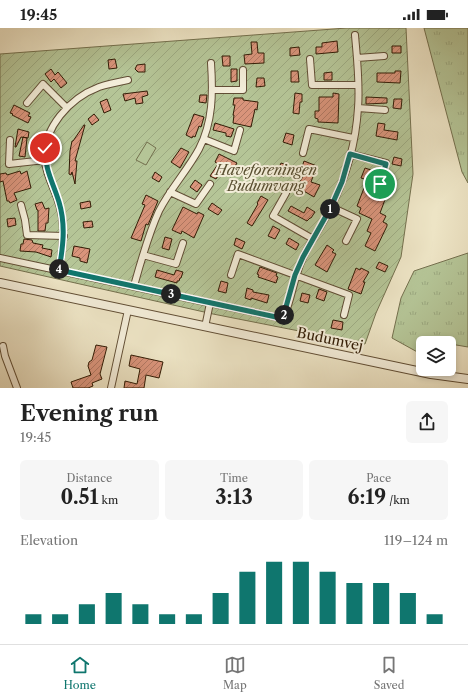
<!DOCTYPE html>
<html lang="en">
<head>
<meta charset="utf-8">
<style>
  body { margin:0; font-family:"Libre Caslon Text",serif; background:#f6f6f6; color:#222; height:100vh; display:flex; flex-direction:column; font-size:15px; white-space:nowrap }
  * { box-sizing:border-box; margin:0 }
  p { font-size:13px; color:#767676 }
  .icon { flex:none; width:22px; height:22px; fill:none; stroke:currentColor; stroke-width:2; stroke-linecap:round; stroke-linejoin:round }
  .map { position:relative; height:360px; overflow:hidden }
  .drawer { display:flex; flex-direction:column; background:#fff; flex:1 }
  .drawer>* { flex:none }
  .tools { position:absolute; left:416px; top:308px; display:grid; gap:8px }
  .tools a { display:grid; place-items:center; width:40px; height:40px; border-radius:6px; background:#fff; box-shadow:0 2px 6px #0003; font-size:20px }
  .pin { position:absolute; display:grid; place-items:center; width:34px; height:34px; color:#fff; margin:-17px; border:2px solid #fff; border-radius:50%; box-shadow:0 1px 4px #0007 }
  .km { position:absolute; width:20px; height:20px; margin:-10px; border-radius:50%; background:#222; color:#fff; font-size:11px; line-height:20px; text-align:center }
  .round { display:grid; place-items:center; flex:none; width:42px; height:42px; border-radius:6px; background:#f6f6f6 }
  .summary { display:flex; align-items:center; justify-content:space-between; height:68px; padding:0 20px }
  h1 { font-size:22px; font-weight:700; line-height:30px }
  .stats { display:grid; grid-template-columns:repeat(3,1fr); gap:6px; height:68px; padding:4px 20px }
  .stats div { display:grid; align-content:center; border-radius:6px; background:#f6f6f6; text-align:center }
  .stats b { font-size:20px; font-weight:700 }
  .stats small { font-size:11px; font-weight:400 }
  .stats p { font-size:11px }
  .chart { height:112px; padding:8px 20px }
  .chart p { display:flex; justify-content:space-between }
  .chart svg { width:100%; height:72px; margin-top:4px; stroke:#0f766e; stroke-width:6 }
  .status { display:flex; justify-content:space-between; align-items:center; height:28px; padding:0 20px; background:#fff; direction:ltr }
  .status svg { height:11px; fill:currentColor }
  .tabs { display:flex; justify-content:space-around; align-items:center; height:56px; border-top:1px solid #e0e0e0; background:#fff; font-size:11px; color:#767676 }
  .tabs a { display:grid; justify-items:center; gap:2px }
  .tabs .active { color:#0f766e }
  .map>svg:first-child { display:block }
  .grass { fill:url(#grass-tufts); stroke:#74704e }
  .garden { fill:url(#garden-furrows); stroke:#74704e }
  .pitch { fill:#b5c597; stroke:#74704e }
  .building { fill:url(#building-hatch); stroke:#321c05 }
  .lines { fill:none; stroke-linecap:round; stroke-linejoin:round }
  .service-casing { stroke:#614e35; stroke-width:5 }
  .minor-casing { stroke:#614e35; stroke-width:8 }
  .tertiary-casing { stroke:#614e35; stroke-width:10 }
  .service { stroke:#f3edd9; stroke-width:3 }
  .minor { stroke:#f3edd9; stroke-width:6 }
  .tertiary { stroke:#f3edd9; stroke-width:8 }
  .route-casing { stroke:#fff; stroke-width:8 }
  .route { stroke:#0f766e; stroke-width:5 }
  .labels { text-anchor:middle; stroke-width:4; stroke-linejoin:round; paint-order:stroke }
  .park-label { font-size:14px; font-style:italic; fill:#594f31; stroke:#f3edd9 }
  .street-label { font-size:14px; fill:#321c05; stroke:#f3edd9 }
</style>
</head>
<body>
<div class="status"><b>19:45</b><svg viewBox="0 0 49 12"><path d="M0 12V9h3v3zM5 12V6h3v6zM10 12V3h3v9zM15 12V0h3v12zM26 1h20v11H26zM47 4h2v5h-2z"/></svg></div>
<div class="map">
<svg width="468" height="360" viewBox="0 0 468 360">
  <defs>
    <pattern id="grass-tufts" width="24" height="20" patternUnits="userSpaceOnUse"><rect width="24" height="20" fill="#b5c597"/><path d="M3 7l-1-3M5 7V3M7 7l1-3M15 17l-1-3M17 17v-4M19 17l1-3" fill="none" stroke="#9ca981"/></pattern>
    <pattern id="garden-furrows" width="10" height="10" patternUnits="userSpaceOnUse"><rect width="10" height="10" fill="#b5c597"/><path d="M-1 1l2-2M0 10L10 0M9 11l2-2" fill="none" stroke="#9ca981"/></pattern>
    <pattern id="building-hatch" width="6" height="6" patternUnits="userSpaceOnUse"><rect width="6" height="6" fill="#d9947b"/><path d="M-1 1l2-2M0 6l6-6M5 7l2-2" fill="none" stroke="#b17863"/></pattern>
  </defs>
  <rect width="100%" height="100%" fill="#ede4c5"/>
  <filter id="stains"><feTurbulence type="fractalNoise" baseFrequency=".005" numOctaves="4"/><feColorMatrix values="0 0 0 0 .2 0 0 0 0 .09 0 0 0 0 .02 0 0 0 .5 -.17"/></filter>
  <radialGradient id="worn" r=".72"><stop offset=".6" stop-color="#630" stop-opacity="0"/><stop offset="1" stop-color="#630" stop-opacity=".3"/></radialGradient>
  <path class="grass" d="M424,0H468V155L462,144Z
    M468,225V319L433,313L432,315H423V326H421L392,310L401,270L414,243Z"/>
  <path class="garden" d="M347,0H406L413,146L401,229L376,285L365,316L213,286L0,238V26Z"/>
  <path class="pitch" d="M147,114L156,120L146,137L136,132Z"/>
  <path class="building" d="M337,13L338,24L316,26V19H322V15Z
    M251,14H257L258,25H264V35L245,36L244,27L252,26Z
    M392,18H401V25H392Z
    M299,19L300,27L290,28V20Z
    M222,28H230V38H223Z
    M115,31L117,40L109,41L108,32Z
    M145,36V44H138L135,41L137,37Z
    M51,41L55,47L58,44L67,55L61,60L54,51L51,54L45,46Z
    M231,41H237V53L231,54Z
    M291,43H298L299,54H291Z
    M395,43H401L400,55L377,54V45H395Z
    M332,44V52H324V45Z
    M257,50H264L265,58L256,59Z
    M147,63L148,67L142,69L143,75L136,76L135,70L125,73L123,66Z
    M295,65L302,66V74H300L299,86L293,85Z
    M333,65L339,66L338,95L318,94V91L315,90V83H319V69H333Z
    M200,67H207L206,75L199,74Z
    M366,69L387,70V75L366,76Z
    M234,70H243V72L258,74L257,82L255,81L251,99L233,95L234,87H233L235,77H233Z
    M107,71L111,82L104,85L100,74Z
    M394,71H402L401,81L393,80Z
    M14,77L30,85L28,88L31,89L28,95L12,87L13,86L10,85Z
    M94,86L99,92L92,97L88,91Z
    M194,86L204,89L201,99L199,98L195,109L193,108L192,110L186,107Z
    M215,95L234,101L231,109L226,108V105L213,102Z
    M378,95L385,96L384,102L398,104L397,112L376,108Z
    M84,97H85L75,133H77L75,156L72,144L71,147L69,146L70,123L72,113H73Z
    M18,101L29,104L28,110L21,109L16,119H15Z
    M286,105L294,107L292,117L283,114Z
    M23,109L27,110L25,129L19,128Z
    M181,120L189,124L180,140L171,134Z
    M219,126L237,135L233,142L225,138L216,151L210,148L218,136L215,134Z
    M394,129L402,131L401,138L392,136Z
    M304,133L317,138L311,154L320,157L314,169L297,159L306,143L301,142Z
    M281,135L287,137L285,143L286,144L284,149L276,146Z
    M365,140L371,142L368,152L361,150Z
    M20,143L21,146L27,143L31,160L14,165L17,172L10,175L9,173H7L3,153L0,154V146L6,145L7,147Z
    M155,144L162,149L159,154L152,150Z
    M195,152L202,157L197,164L190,159Z
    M390,152L396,153L394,163L388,161Z
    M364,160L386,169L380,185L386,188L383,194L387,196V198L375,223L365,218L371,205L367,203L372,191L359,185L361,180L357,178Z
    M146,167L158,173L148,197L146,196L141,213L131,210L145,177L142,176Z
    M261,168L268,172L252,198L247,195L258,176L257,175Z
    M90,173L91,179L81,181L80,175Z
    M42,174L45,181L49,180L48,195H46L45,203H38V182H37L35,176Z
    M212,175L222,182L218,187L208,181Z
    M291,178L304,185L307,179L315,184L311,190H310L307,193L288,183Z
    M183,179L197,186L198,184L204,187L194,210L182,203L181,206L172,202Z
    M15,190L16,197L8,199L7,191Z
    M92,193L93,199L84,200L83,194Z
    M273,198L280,202L275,211L268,208Z
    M165,209L172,211L169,222L162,220Z
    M236,210L245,214L242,221L234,217Z
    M289,210L299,216L296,222L286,216Z
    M24,211L32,212L33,215L43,217L42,220L52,222L51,229L36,224L20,223L21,216H23Z
    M327,217L334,222L332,224L336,226L327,244L315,237Z
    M74,218L90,221L87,235L80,233V230L72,228Z
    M379,234L388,238L385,244L376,240Z
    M260,239L277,245L276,248L278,249L276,255L258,249L259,247L257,246Z
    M356,240L360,242L361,240L369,244L363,254H365L361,266L348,261Z
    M157,242L174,247L176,242L183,244L181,250H180L179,253H177V255L155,249Z
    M221,253L228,255L226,265L218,263Z
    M247,260L253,262V264L269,267L267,275L251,270V272L245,270Z
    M319,261L327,264L324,273L316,270Z
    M302,265L310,267L308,275L300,273Z
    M333,292L343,294L342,302L331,300Z
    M96,317L107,319L100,346L102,351L92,355L93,358L88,360H73L71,354L91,347L88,338L89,334L92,332Z
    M131,327L163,334L159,350L146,347L144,360H124L125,353L137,356L140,341L129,338Z"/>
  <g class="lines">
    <g class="service-casing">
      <path id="service" d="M449,322H451"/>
    </g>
    <g class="minor-casing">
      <path id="minor" d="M357,30L384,28
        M310,31L312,57H358
        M213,62H243V42
        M27,75L43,56L67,80
        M358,80L385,82
        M204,111L234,123L240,102
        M10,112L9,136L45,132
        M303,125L309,101L353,110
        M350,126L386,135L380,156
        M170,164L196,176L210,156
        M286,165L273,188L313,211
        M21,177L25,192L27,207L64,208
        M331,179L357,191L346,213
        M143,227L176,236L183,215
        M0,230L210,275
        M59,242C63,219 66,196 58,173C54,160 46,147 45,133C42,100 70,70 99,59C108,56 118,54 128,52
        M231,247L238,226L349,267L344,287
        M134,258C141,233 148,207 159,183C170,161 187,143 199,121C213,94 213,65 211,35
        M205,299L210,275L276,289H281L285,286C292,269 294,250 302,232C310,213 323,197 331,179C346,149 356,113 358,80C360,56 357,31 355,7
        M3,318L5,328L17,360
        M111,360L128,282"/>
    </g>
    <g class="tertiary-casing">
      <path id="tertiary" d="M0,255L431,346L468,351"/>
    </g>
    <use href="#service" class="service"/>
    <use href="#minor" class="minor"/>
    <use href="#tertiary" class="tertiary"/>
  </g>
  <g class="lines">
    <g class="route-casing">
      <path id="route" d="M45,120C45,143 53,154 59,174C66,197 63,219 59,242L276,289H281L284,286L295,247L303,229L331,179L342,154L350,126L386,136L380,156"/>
    </g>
    <use href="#route" class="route"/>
  </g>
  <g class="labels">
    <g class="park-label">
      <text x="266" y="147">Haveforeningen<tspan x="266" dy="16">Budumvang</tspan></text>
    </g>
    <g class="street-label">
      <text transform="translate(330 311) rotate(12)" y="5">Budumvej</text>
    </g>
  </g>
  <rect width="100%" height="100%" filter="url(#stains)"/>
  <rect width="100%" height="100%" fill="url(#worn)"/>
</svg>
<div class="tools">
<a><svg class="icon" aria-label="layers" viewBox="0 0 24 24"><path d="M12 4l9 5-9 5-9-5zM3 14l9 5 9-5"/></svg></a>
</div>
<div class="pin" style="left:380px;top:156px;background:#1e9e55"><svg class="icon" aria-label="arrive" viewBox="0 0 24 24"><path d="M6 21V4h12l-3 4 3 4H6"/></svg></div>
<div class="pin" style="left:45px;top:120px;background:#d93025"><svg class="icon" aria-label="check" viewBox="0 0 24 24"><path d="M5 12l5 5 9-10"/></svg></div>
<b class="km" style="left:330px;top:181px">1</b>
<b class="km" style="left:284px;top:287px">2</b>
<b class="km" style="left:171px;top:266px">3</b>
<b class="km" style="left:59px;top:241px">4</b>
</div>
<section class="drawer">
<div class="summary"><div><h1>Evening run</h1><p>19:45</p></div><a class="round"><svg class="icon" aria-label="share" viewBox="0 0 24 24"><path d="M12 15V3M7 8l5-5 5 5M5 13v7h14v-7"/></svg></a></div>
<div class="stats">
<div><p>Distance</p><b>0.51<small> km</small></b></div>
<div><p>Time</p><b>3:13</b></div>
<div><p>Pace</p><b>6:19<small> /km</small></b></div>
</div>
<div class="chart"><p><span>Elevation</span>119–124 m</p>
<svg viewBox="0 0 160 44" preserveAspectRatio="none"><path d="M5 44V38M15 44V38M25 44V32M35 44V25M45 44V32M55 44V38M65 44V38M75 44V25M85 44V12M95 44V6M105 44V6M115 44V12M125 44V19M135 44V19M145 44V25M155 44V38"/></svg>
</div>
</section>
<nav class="tabs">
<a class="active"><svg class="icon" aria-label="home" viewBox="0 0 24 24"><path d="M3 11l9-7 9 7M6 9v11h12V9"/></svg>Home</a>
<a><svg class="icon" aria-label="map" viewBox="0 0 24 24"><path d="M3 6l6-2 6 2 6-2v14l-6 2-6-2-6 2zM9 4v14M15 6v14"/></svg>Map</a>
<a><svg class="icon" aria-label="saved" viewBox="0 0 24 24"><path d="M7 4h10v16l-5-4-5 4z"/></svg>Saved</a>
</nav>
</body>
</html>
